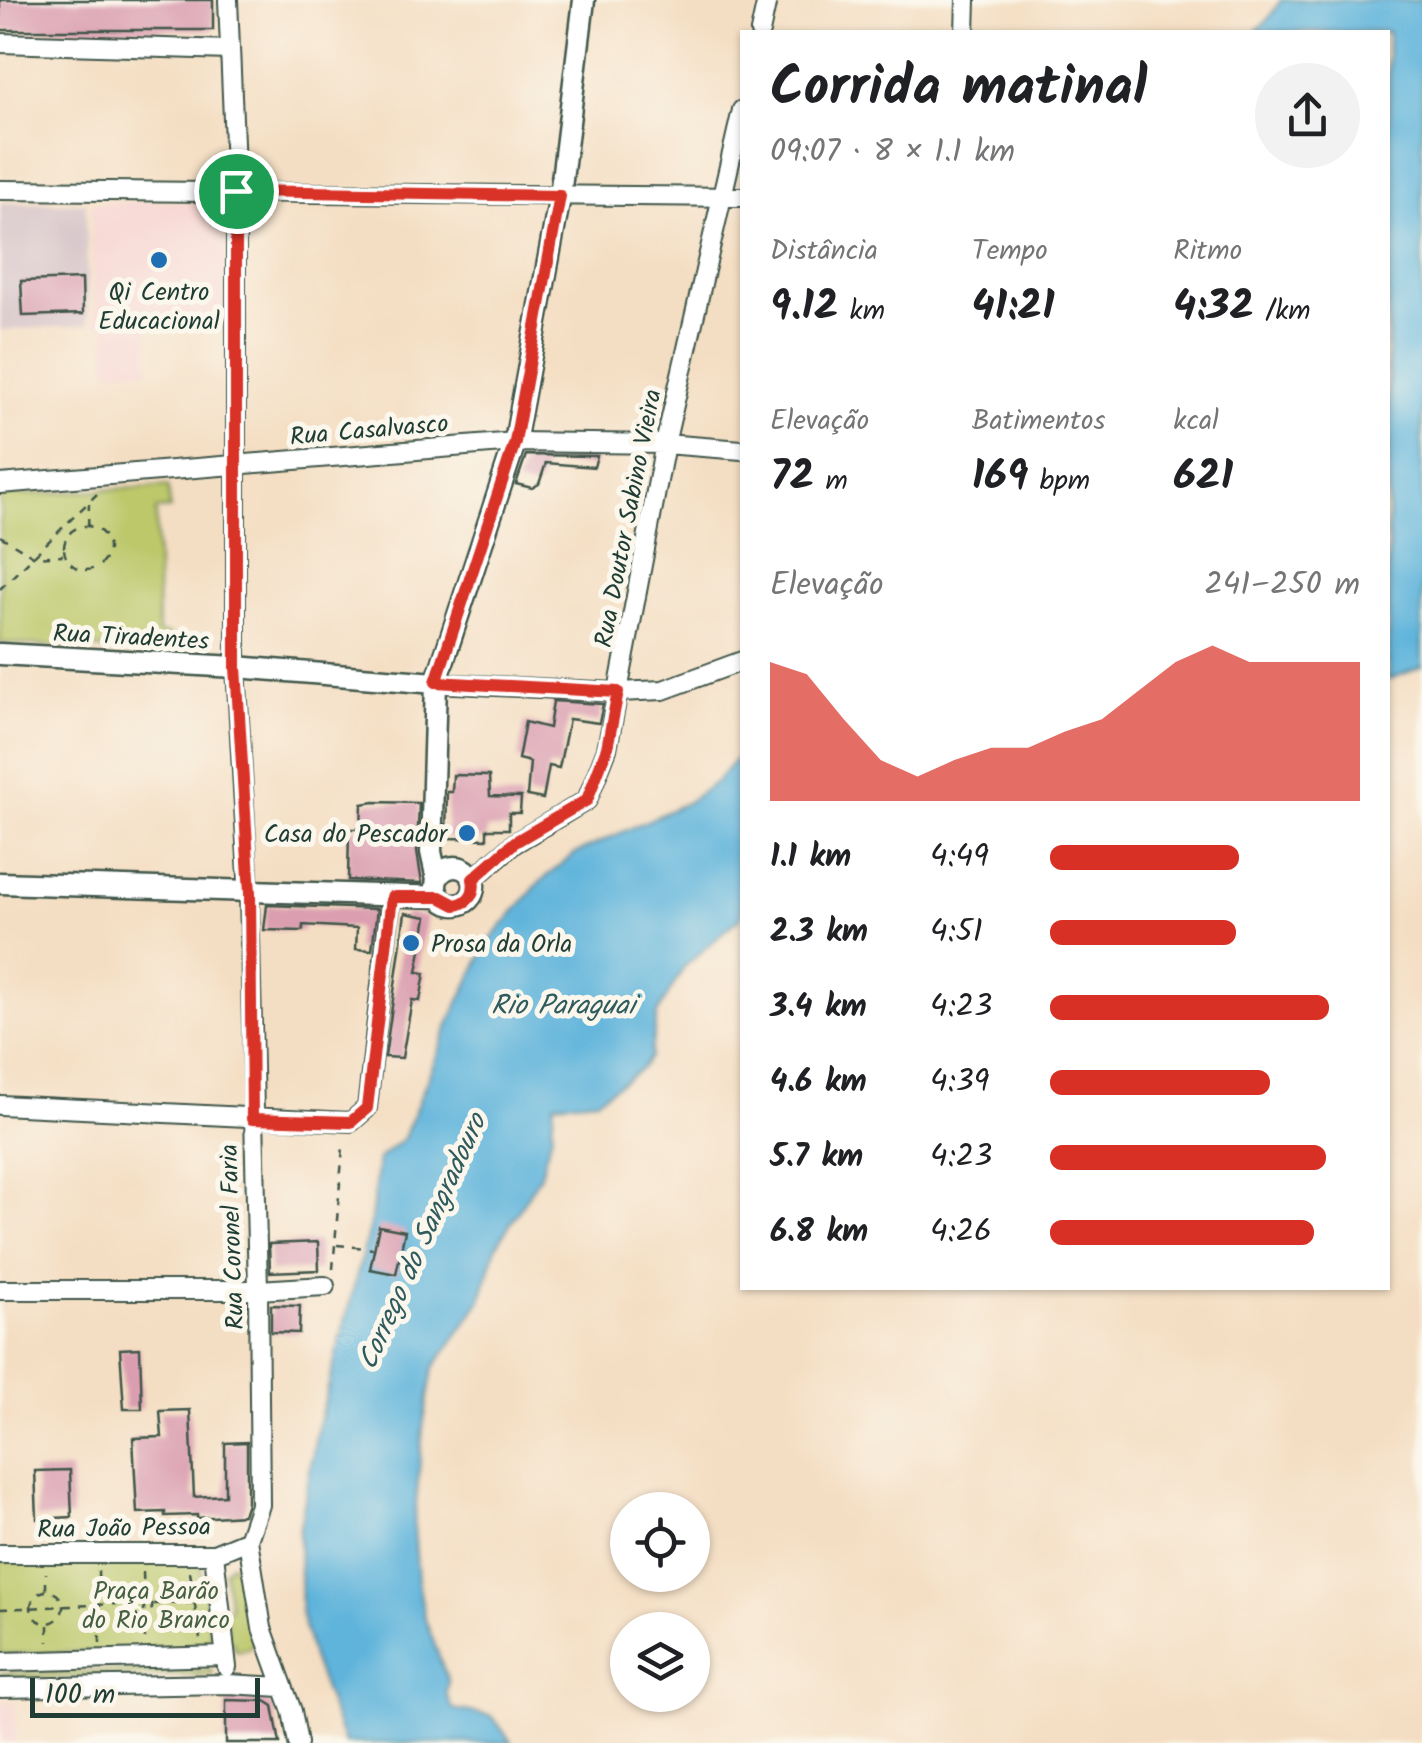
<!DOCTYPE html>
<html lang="pt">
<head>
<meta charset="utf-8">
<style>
  body { margin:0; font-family:Kalam,sans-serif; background:#f2f2f2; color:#202124; height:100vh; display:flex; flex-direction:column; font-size:38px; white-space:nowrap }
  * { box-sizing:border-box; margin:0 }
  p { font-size:32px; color:#757577 }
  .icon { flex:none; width:55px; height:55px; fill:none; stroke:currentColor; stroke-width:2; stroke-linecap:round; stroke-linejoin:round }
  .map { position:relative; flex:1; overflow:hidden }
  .drawer { position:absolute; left:740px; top:30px; width:650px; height:1260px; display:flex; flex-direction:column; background:#fff; border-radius:0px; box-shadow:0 2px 8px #0004 }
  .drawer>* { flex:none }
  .controls { position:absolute; left:610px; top:1492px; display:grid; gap:20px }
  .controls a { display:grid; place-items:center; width:100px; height:100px; border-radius:50%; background:#fff; box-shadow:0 2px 8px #0004; font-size:50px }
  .scale { position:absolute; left:30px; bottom:25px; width:230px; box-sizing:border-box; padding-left:10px; border:5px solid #1f3d34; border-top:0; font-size:28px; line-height:35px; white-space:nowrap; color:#1f3d34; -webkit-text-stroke:8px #fbf7ec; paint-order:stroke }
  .pin { position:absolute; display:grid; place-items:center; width:85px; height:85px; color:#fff; margin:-42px; border:5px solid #fff; border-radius:50%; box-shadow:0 2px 10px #0007 }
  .round { display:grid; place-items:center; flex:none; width:105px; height:105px; border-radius:52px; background:#f2f2f2 }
  .overview { display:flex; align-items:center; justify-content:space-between; height:170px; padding:0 30px }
  h1 { font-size:55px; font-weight:600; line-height:75px }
  .stats { display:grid; grid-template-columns:repeat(3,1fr); gap:15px; height:170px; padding:10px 30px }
  .stats div { display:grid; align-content:center }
  .stats b { font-size:42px; font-weight:600 }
  .stats small { font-size:28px; font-weight:400 }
  .stats p { font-size:28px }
  .chart { height:280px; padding:20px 30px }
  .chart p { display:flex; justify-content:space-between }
  .chart svg { width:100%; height:180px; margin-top:10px; fill:#d93025; opacity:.7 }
  ul { padding:0 30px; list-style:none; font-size:32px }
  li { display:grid; grid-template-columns:160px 120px 1fr; align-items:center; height:75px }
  li i { height:25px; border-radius:12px; background:#d93025 }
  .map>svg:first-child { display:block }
  .built { fill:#f7d0ce }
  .industrial { fill:#d2bec4 }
  .green { fill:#bcc86a; stroke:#6e824f; stroke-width:2.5 }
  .water { fill:#5fb4db; stroke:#3f7888; stroke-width:2.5 }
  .building { fill:#da9eb0 }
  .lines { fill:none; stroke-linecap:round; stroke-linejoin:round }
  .minor-casing { stroke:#3f5549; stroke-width:22 }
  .tertiary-casing { stroke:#3f5549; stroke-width:25 }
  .path { stroke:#3f5549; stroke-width:2.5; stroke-dasharray:8 8; stroke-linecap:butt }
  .minor { stroke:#fff; stroke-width:18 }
  .tertiary { stroke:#fff; stroke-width:20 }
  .route-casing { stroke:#fff; stroke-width:20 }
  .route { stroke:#d93025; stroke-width:12 }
  .poi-dot { fill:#1f6fb2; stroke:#fbf7ec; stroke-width:4 }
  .labels { text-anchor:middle; stroke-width:10; stroke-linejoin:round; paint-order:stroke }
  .poi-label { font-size:25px; fill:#1f3d34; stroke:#fbf7ec }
  .street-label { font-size:25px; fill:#1f3d34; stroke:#fbf7ec }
  .park-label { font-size:25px; fill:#466042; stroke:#fbf7ec }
  .water-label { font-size:28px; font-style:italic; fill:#2f5b5e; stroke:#fbf7ec }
</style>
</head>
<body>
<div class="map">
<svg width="1422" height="1743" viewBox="0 0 1422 1743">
  <rect width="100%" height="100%" fill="#fbf7ec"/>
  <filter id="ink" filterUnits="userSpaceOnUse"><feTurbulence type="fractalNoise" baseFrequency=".01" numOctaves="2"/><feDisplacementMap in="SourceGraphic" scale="20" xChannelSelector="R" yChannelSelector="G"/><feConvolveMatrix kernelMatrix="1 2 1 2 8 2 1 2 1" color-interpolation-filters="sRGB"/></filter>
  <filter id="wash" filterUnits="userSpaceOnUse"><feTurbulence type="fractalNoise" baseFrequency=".0048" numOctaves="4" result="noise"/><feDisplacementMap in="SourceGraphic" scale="40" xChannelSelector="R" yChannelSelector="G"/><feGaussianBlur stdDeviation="2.25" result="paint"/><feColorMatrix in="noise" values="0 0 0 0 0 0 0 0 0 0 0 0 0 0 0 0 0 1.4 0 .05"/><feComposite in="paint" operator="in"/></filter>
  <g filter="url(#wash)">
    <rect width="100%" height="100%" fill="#f4dec3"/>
    <path class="built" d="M225,200L226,317L148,318L149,370L107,371L106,325H94L91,203Z
      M0,1702H15L16,1743H0Z"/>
    <path class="industrial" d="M0,203H86L88,325L0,330Z"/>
    <path class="green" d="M168,486L170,509L156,510L158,633L170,635V653L0,643V496Z
      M195,1559L201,1569L211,1638L203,1649L0,1654V1561Z
      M231,1564L245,1567L257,1641C251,1648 244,1651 235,1650L234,1642L228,1643L226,1610L230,1608L224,1571Z
      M211,1669L212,1675L0,1679V1673Z"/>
    <path class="water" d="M1281,0H1422V667L1388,680V32H1254L1266,22Z
      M742,752V916L684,967L657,1014L650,1057L641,1069L597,1099L554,1103L552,1134L539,1177L496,1247L480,1302L433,1369L423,1427L414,1526L418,1580L424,1616L448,1681L446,1694L453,1709L492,1716L512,1743H344L312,1658L301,1614L299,1532L317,1430L371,1221L378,1159L404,1138L453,1015L488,943L539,883L574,854L686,803L716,782Z"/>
    <g id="blocks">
      <path class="building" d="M0,0H213V30H0Z
        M82,279L83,314L23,316L21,281Z
        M526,455L597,456L594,467L546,463L539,484L532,488L516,484Z
        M553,701L603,704L599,723L569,719L559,768L549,766L543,799L527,796L530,762L518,759L525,722L549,728Z
        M453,775L489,776L490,796L521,797L520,813H509V829H487V839L446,838L447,792H452Z
        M374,802L419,803L417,852L422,883L348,880L349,829H361L362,804Z
        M267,905L377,909L372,950L356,949L357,928L303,925V931L264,930Z
        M405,913L427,917L417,972L425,973L420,1001L412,1000L402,1058L385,1057Z
        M379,1226L405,1231L396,1274L370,1269Z
        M318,1242L319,1270L270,1272L269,1244Z
        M271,1305L300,1306L299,1333L271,1332Z
        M140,1348L142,1409H124L120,1349Z
        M190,1410L194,1497L225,1495V1443L247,1442V1503L243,1515L197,1518V1515L165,1516V1512L137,1513L133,1438L162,1437L160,1411Z
        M70,1470L72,1517L37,1519L35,1471Z
        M226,1700L265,1701L273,1706L280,1743H226Z"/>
    </g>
  </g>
  <g filter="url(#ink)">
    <use href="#blocks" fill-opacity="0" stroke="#3f5549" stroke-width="2.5"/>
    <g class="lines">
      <g class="minor-casing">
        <path id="minor" d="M228,0L236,191V667L249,893L258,1290L260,1505L248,1540L262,1628L292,1711L298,1743
          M760,32L767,0
          M965,32L966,0
          M0,43L230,50
          M0,190L742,197
          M0,484L515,442L665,444L742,450
          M436,683L618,692L663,690L742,661
          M473,879L515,843L587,800L607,749L665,444L742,110
          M0,1105L351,1122L367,1108L391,897
          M0,1290H258L325,1286
          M0,1554H214L248,1540
          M214,1554L227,1667
          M0,1662L225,1656
          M0,1688L229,1684L281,1687"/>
      </g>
      <g class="tertiary-casing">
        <path id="tertiary" d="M0,654L236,667L436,683
          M436 886a19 19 0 1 1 38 0a19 19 0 1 1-38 0Z
          M437,879L431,852L436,683L515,442L560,196L584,0
          M0,883L440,897"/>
      </g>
      <path class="path" d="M88,526L89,504
        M64 548a22 22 0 1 1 44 0a22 22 0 1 1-44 0Z
        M0,536L35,557L63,555
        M0,589L97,494
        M337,1245L374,1249
        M333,1269L343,1146
        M98,1571L100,1643
        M143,1572L145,1639
        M190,1572L200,1639
        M46,1590V1573
        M31 1607a16 16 0 1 1 32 0a16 16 0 1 1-32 0Z
        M143,1592L153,1599L152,1609L144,1612
        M154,1604L193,1603
        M0,1609L141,1603
        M48,1625V1642"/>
      <use href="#minor" class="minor"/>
      <use href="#tertiary" class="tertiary"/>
    </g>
  </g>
  <g class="lines" filter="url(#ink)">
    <g class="route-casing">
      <path id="route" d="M236,191L560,196L515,442L436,682L618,692L607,748L587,800L515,842L473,879C476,893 469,903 455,905L440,897H392L367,1108L351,1122L252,1119L250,893L236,667Z"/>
    </g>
    <use href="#route" class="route"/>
  </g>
  <g class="poi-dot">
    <circle cx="159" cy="260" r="10"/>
    <circle cx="467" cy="833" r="10"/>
    <circle cx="411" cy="943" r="10"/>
  </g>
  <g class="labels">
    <g class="poi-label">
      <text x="159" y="300">Qi Centro<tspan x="159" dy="29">Educacional</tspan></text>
      <text x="447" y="842" text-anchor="end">Casa do Pescador</text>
      <text x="431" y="952" text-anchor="start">Prosa da Orla</text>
    </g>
    <g class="street-label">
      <text transform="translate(369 429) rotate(-5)" y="9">Rua Casalvasco</text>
      <text transform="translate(627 518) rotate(-79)" y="9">Rua Doutor Sabino Vieira</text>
      <text transform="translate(131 636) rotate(3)" y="9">Rua Tiradentes</text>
      <text transform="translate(231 1237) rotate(-92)" y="9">Rua Coronel Faria</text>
      <text transform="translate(124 1527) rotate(-1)" y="9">Rua João Pessoa</text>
    </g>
    <g class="park-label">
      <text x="156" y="1599">Praça Barão<tspan x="156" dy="29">do Rio Branco</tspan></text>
    </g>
    <g class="water-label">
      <text x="563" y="1014">Rio Paraguai</text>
      <text transform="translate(421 1241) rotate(-66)" y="10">Corrego do Sangradouro</text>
    </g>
  </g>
</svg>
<div class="controls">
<a><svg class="icon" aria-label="locate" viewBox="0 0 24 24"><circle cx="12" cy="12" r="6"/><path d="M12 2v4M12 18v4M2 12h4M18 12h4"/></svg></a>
<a><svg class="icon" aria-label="layers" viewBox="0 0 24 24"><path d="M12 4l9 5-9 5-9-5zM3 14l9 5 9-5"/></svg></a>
</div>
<div class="scale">100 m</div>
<div class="pin" style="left:236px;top:191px;background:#1e9e55"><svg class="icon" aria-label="arrive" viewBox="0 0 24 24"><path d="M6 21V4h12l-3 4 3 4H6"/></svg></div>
<section class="drawer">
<div class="overview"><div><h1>Corrida matinal</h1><p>09:07 · 8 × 1.1 km</p></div><a class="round"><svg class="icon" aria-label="share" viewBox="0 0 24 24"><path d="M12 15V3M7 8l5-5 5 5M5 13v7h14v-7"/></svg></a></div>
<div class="stats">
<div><p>Distância</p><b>9.12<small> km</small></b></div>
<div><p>Tempo</p><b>41:21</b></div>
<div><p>Ritmo</p><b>4:32<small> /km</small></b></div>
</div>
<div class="stats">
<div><p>Elevação</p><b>72<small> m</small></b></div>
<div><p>Batimentos</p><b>169<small> bpm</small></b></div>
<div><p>kcal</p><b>621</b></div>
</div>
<div class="chart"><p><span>Elevação</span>241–250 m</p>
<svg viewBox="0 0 160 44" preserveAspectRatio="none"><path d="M0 44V10L10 13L20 24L30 34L40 38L50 34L60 31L70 31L80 27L90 24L100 17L110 10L120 6L130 10L140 10L150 10L160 10V44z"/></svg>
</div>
<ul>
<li><b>1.1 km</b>4:49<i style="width:61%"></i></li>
<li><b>2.3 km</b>4:51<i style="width:60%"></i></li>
<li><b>3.4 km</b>4:23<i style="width:90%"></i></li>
<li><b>4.6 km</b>4:39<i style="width:71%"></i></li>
<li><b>5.7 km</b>4:23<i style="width:89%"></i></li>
<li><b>6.8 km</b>4:26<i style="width:85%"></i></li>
</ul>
</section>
</div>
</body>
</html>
